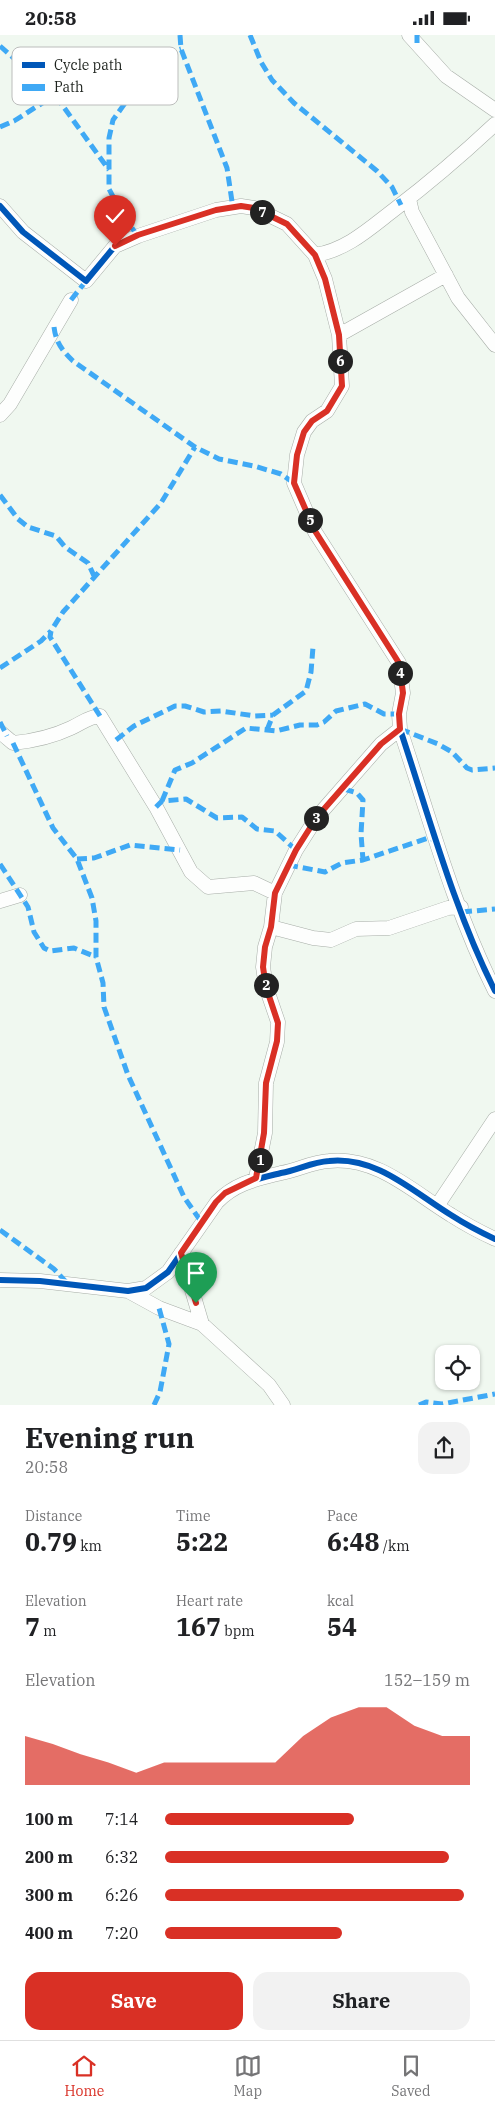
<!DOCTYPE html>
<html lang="en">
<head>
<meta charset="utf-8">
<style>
  body { margin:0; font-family:"IBM Plex Serif",serif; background:#f2f2f2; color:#202124; height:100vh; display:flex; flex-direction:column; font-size:19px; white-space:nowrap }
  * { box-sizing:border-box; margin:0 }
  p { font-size:16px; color:#757577 }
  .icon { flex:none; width:28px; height:28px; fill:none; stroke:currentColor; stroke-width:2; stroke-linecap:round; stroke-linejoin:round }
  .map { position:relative; height:1370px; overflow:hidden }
  .panel { display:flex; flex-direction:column; background:#fff; flex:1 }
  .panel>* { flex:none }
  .buttons { position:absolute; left:435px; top:1310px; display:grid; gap:10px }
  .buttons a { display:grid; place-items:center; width:45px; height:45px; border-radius:10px; background:#fff; box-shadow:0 1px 4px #0004; font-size:25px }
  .pin { position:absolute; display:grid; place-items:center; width:42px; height:42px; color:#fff; margin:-51px -21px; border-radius:50% 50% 50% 0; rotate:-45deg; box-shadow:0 0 5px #0007 }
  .pin .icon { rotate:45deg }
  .km { position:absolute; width:25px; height:25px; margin:-12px; border-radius:50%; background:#222; color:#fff; font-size:14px; line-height:25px; text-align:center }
  .round { display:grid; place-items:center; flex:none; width:52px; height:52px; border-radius:15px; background:#f2f2f2 }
  .head { display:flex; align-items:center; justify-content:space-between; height:85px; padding:0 25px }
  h1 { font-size:28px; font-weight:800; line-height:38px }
  .figures { display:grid; grid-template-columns:repeat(3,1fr); gap:8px; height:85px; padding:5px 25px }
  .figures div { display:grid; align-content:center }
  .figures b { font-size:25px; font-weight:800 }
  .figures small { font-size:14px; font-weight:400 }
  .figures p { font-size:14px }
  .chart { height:140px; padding:10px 25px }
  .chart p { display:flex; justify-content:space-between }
  .chart svg { width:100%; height:90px; margin-top:5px; fill:#d93025; opacity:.7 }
  .button { display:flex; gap:10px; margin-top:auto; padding:10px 25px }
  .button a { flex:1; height:58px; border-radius:15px; background:#d93025; color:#fff; font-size:20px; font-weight:800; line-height:58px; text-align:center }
  .button a+a { background:#f2f2f2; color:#202124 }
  ul { padding:0 25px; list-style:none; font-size:16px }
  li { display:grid; grid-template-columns:80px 60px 1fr; align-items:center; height:38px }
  li i { height:12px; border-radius:6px; background:#d93025 }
  .status { display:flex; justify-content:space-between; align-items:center; height:35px; padding:0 25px; background:#fff; direction:ltr }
  .status svg { height:14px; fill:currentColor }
  .menu { display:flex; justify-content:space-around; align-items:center; height:70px; border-top:1px solid #e0e0e0; background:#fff; font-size:14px; color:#757577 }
  .menu a { display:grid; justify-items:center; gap:2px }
  .menu .active { color:#d93025 }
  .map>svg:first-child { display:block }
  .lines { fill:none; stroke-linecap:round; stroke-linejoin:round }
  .minor-casing { stroke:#a7ada7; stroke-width:15 }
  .minor { stroke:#fdfefd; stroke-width:14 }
  .quiet { stroke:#3fa9f5; stroke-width:5; stroke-dasharray:10 5; stroke-linecap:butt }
  .cycleway-casing { stroke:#fff; stroke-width:9 }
  .cycleway { stroke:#0057b8; stroke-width:6 }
  .route-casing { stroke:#fff; stroke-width:10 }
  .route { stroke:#d93025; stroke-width:6 }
  .key { fill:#fff; stroke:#bcbdbc; stroke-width:1 }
  .key-label { font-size:14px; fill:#1e231e }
</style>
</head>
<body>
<div class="status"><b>20:58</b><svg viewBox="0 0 49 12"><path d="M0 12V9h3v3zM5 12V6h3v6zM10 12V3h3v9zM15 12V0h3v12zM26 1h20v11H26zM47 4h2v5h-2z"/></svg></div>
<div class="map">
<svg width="495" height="1370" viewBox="0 0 495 1370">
  <rect width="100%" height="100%" fill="#f0f8f0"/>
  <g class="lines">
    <g class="minor-casing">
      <path id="minor" d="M409,0L446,41L495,75
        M409,164L412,177L458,263L495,310
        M0,171L23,197L86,246L115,211L138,201L216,175L241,171L254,173L287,189L315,220L325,244L339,300L342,351L327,376L312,386L304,397L297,420L294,448L315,497L399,628L403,658L399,679L400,694C429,781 454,875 495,956
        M315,220C347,215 370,193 395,174C429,148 463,119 495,89
        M339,300L446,240
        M0,380L10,369L71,265
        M0,697L13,708C34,706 52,702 71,693C82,688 88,682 100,681L156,772L191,837L208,852L254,848L275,858
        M0,866L20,860
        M271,892L313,903L331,905L356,894L389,893L448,873L461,872
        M256,1143L265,1098L266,1048L277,1007L278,987L266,952L263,932L265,912L271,892L275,858L296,815L317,782L381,709L400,694
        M437,1171L495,1084
        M181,1218L202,1289
        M0,1245L40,1246L128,1256L146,1253L168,1237L217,1167C235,1148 257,1144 281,1138C298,1135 312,1127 329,1126C377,1121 413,1157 451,1180C465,1189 480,1197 495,1204
        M128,1256L159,1273L202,1289L269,1350L283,1370"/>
    </g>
    <use href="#minor" class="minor"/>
    <path class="quiet" d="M180,0L181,14L227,133L233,173
      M250,0L261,27L272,45L294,68L377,136L392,152L401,170
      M417,8V0
      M0,11L55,60L109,135
      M0,92L14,86L55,60
      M138,201L125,184L109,154V103L113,85L155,26L164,19L181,14
      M71,265L86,246
      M54,292C56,308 62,315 73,326L195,412L219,424L254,431L281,439L294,448
      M0,460L18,484L28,492L56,501L65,512L88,528L95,543
      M0,633L41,606L51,596
      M100,681L50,602L51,596L63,577L161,468L195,412
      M0,687L7,701
      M400,694L438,709L452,717L467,733L472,735L495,733
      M267,695L273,680L306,656L311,637L313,612
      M116,705L134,691L175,671H185L204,677L221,676L255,681L273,680
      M13,708L53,793L77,824L92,863L96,886V922L103,948L104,972L128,1040L184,1162L202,1188
      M344,754L357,758L363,765L361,799L363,825
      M162,766L175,735L192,728L246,693L276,696L300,690H317L324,687L336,676L365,669L384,679H399
      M156,772L162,766L186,764L217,783L242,782L257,794L275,796L296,815
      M77,824L94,823L130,810L180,815
      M0,829L28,872L34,897L44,913L50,916L74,913L96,922
      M288,830L325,837L342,828L363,825L428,803L436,805
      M462,877L495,874
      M0,1195L54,1234L68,1249
      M154,1370L160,1357L169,1309L159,1273
      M419,1370L426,1367L442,1369L495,1359"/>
    <g class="cycleway-casing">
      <path id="cycleway" d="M0,171L23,197L86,246L115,211L138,201L216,175L241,171L254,173L287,189L315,220L325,244L339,300L342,351L327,376L312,386L304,397L297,420L294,448L315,497L399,628L403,658L399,679L400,694C429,781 454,875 495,956
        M0,1245L40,1246L128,1256L146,1253L168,1237L217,1167C235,1148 257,1144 281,1138C298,1135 312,1127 329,1126C377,1121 413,1157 451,1180C465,1189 480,1197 495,1204"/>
    </g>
    <use href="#cycleway" class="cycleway"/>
  </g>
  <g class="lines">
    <g class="route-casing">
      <path id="route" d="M115,211L138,200L216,175L241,171L254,173L287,189L315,220L325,244L339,300L342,351L327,376L312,386L304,397L297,420L294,448L315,496L399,628L403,658L399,679L400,694L381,709L317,782L296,815L275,858L271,892L265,912L263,932L266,952L278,988L277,1006L266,1048L264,1098L256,1143L225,1158L216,1167L181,1218L196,1268"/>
    </g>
    <use href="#route" class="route"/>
  </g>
  <rect x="12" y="12" width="166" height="58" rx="8" class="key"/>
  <rect x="22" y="27" width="23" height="6" fill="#0057b8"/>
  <rect x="22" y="49" width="23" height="7" fill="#3fa9f5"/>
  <g class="key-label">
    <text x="54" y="35">Cycle path</text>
    <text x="54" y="57">Path</text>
  </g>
</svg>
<div class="buttons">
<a><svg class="icon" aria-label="locate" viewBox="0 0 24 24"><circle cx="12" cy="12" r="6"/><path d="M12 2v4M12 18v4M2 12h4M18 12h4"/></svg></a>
</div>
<div class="pin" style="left:196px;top:1268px;background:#1e9e55"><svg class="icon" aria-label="arrive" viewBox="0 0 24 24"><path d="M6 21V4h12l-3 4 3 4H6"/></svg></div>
<div class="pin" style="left:115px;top:211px;background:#d93025"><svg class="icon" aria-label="check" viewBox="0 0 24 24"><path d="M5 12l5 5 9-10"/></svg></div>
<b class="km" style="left:260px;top:1125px">1</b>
<b class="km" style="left:266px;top:950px">2</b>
<b class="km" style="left:316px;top:783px">3</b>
<b class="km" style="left:400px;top:638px">4</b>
<b class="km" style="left:310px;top:485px">5</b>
<b class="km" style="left:340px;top:326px">6</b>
<b class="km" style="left:262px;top:177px">7</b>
</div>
<section class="panel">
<div class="head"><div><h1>Evening run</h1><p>20:58</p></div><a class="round"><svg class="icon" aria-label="share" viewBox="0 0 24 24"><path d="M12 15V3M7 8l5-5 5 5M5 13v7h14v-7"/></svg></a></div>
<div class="figures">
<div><p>Distance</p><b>0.79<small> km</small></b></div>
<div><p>Time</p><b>5:22</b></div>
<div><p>Pace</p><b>6:48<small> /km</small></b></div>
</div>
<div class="figures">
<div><p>Elevation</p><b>7<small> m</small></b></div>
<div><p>Heart rate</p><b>167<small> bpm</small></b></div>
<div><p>kcal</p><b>54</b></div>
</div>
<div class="chart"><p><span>Elevation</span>152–159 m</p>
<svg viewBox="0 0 160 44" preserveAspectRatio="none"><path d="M0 44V20L10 24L20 29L30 33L40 38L50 33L60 33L70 33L80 33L90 33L100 20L110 11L120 6L130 6L140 15L150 20L160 20V44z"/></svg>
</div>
<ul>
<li><b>100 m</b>7:14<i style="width:62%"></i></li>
<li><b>200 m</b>6:32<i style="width:93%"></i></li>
<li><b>300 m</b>6:26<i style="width:98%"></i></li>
<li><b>400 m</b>7:20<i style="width:58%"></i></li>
</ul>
<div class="button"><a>Save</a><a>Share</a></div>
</section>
<nav class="menu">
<a class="active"><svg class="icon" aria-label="home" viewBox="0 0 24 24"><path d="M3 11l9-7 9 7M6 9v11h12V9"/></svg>Home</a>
<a><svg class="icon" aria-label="map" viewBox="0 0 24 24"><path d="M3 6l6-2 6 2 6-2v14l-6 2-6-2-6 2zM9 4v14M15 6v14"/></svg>Map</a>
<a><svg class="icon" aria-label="saved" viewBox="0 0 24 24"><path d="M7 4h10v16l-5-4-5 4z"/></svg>Saved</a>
</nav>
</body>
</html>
